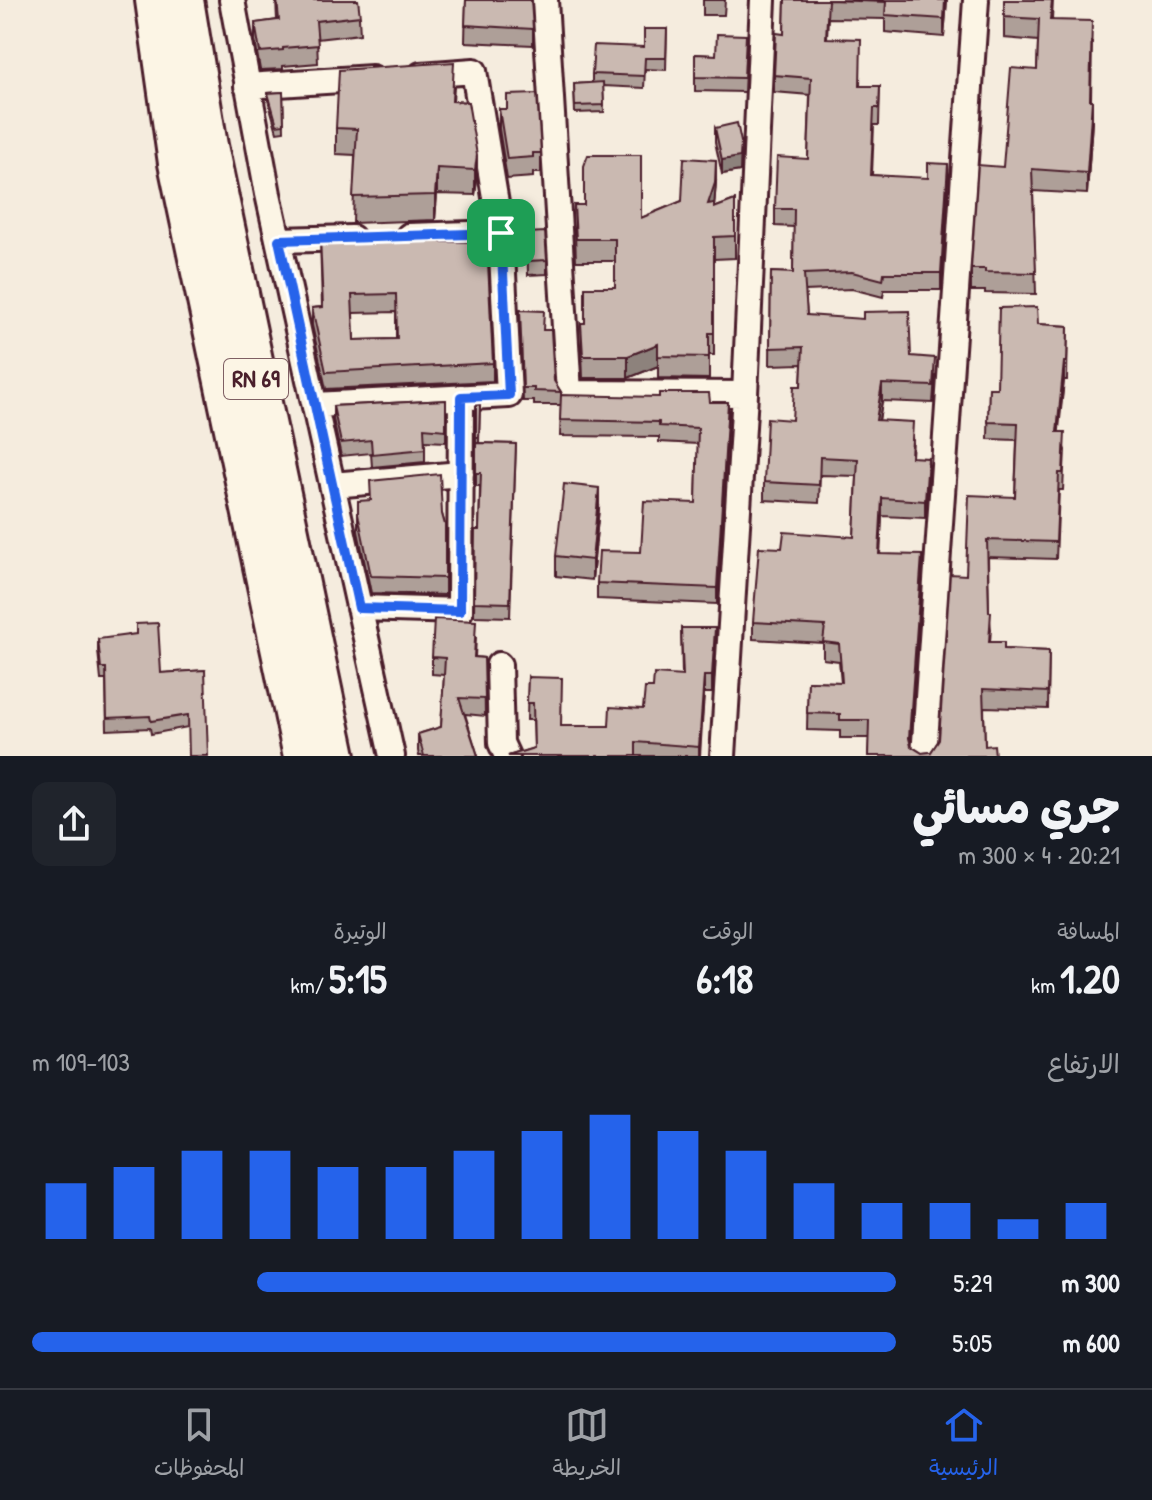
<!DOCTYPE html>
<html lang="ar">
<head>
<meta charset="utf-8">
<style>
  body { margin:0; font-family:"Patrick Hand","Playpen Sans Arabic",sans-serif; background:#20242c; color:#f1f3f6; direction:rtl; height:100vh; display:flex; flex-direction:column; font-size:30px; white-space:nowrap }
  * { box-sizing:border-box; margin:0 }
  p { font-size:26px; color:#9ea1a6 }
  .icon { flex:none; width:44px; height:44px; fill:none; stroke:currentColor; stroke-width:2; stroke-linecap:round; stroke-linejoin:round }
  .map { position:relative; height:756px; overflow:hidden; direction:ltr }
  .sheet { display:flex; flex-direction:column; background:#171b24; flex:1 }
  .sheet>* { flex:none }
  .pin { position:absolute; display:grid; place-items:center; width:68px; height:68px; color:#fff; margin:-34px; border-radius:16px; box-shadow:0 4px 12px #0006 }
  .round { display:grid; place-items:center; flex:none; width:84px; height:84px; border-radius:16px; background:#20242c }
  .overview { display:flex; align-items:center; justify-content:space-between; height:136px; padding:0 32px }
  h1 { font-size:44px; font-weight:800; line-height:60px }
  .metrics { display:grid; grid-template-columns:repeat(3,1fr); gap:12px; height:136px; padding:8px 32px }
  .metrics div { display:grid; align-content:center }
  .metrics b { font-size:40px; font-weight:800 }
  .metrics small { font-size:22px; font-weight:400 }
  .metrics p { font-size:22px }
  .chart { height:224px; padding:16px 32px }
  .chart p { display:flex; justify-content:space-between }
  .chart svg { width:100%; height:144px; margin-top:8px; stroke:#2563eb; stroke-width:6 }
  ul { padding:0 32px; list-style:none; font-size:26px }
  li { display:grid; grid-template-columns:128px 96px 1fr; align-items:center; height:60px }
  li i { height:20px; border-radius:10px; background:#2563eb }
  .tabs { display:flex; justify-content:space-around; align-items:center; height:112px; border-top:2px solid #363941; background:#171b24; font-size:22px; color:#9ea1a6 }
  .tabs a { display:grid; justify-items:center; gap:4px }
  .tabs .current { color:#2563eb }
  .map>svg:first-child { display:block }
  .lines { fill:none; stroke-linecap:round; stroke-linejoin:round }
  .minor-casing { stroke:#4a1f2b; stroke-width:30 }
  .primary-casing { stroke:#4a1f2b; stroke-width:44 }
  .minor { stroke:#fcf5e5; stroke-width:24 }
  .primary { stroke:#fcf5e5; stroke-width:38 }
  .wall { fill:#ae9f98; stroke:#4a1f2b; stroke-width:2; fill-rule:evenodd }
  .shaded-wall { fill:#8d827c; stroke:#4a1f2b; stroke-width:2 }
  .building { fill:#cab9b1; stroke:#4a1f2b; stroke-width:2; fill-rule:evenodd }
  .route-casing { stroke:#fff; stroke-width:16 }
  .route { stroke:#2563eb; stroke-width:10 }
  .labels { text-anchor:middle; stroke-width:7; stroke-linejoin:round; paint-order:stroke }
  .shield { fill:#fcf5e5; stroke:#7f5f63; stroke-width:2 }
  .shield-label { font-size:24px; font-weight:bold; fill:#4a1f2b }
</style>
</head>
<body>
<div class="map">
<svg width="1152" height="756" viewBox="0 0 1152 756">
  <rect width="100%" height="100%" fill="#f5ecde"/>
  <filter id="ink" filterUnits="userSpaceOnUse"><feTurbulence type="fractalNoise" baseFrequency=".0125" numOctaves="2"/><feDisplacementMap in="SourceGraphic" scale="16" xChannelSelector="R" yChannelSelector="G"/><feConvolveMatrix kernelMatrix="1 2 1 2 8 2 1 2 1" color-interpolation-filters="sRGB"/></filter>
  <g filter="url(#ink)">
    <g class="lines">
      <g class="minor-casing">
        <path id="minor" d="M232,0L268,194L392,756
          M545,0L569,393L745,394
          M247,86L372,78
          M409,236L501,233
          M279,240L352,238
          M315,405L509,395L501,233L474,71L421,75
          M332,485L461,474
          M359,608L460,611L461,397
          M499,665L501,743L507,756
          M723,756L745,394L763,0
          M924,756L976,0"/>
      </g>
      <g class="primary-casing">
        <path id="primary" d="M155,0L178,163L303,756
          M184,0L208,146L336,756"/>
      </g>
      <use href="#minor" class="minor"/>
      <use href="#primary" class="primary"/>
    </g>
    <path class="wall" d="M276,0H358L360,34L317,39L318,63L283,66V69L260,70L255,41V23L277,20Z
      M466,0L533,29V45L465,42Z
      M703,0H725L724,15H703Z
      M785,0H947L944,37L885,32V19L828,18L827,38L860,86H880L879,125H874L872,175L948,182L941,290H884L883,297L852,289L805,291L807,315L911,356L935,376L933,403L882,401L879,421L913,440L912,457L928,476L925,518L882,516L880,554L922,573L910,742L911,746L922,753L931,752L939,740L966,575L1015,497L1017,440L988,439L989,388H997L1038,324L1068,326L1067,380H1064L1058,432L1065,450L1063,490H1059L1056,559L988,557L989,612L991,629L990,642L1004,649L1049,651L1048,709L984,707L985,746L995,756H868L869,738H840V731L807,730L808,681L841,682L839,661L823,659V643L753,639V622L782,548L854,537L857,476L820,475L819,503L764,500V482L792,420L801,386L802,364L770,365L771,272L793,273L794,227L775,226V209L808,159L810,95L774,92V75L784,34Z
      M1004,0H1053L1052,20L1092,42L1091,100L1092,121L1087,194L1033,191L1036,294L985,293V291H971V269L1003,167L1037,70L1038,41L1004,38Z
      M667,29L666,70L645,69L644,88L603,86L604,112L575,113L574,84L592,83V74L644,47Z
      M746,49L744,92L695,91V54L716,55Z
      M454,87L453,101L468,102L477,180L475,195L437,194L435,220L353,223L355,155L336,154V128Z
      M283,92L284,131L277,132L268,100V93Z
      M499,109L541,153V173H533V177L507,179L499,129Z
      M715,128L740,171L722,174L715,142Z
      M716,182L714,208L735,200V258L714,259V355H709V379L658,378V366L628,378H583L581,323H585L615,287V261H576L574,205L641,218L682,201Z
      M527,233L547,260V274L528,275Z
      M320,236L441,242L493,363V381L326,389L312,325V308L322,307ZM396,312V339L354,340L353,313Z
      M520,310L543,330L554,381L561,392V400L710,402L728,418L717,604L597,599V583L641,552L696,503L698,444L659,442V437L560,436L561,405H534V401H523Z
      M446,400V442L425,441V462L372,467L371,453L341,456L333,419V406Z
      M480,404L479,443L516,444L510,617L474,616L475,530H479L480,486H476V405Z
      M358,501L442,514L445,525V595L371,593L358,531Z
      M599,508L592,580L556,576V556Z
      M681,628L715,645L712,693H704L700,756H508L534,748L533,720H527L528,677L561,726H609L643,709L653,688L682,676Z
      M476,637L475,657L484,658L485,716L465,714L478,756H419L418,751V734L441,727L444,675L432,674V657Z
      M98,639L161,673L205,670L188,727L151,734L150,728L107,730L106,680H101L98,651Z"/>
    <path class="shaded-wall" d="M945,0H947L944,37V19Z
      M1092,100V121L1087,194V173Z
      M741,142L740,171L722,174V160Z
      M477,155V180L475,195V170Z
      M716,160V182L714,207L708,204Z
      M948,164V182L941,290V273Z
      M437,168V194L435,220V195Z
      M658,344V366L628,378V356Z
      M1064,362V380L1057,449V432Z
      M882,384V401L876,438V420Z
      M728,402V418L717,604V588Z
      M928,458V476L925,518V501Z
      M599,488V508L592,580V560Z
      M882,498V516L879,571V554Z
      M922,555V573L909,755V738Z
      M715,628V645L712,693V676Z
      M704,676V693L699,756V747Z"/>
    <path class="building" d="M277,0H358L360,16L316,21L318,45L283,48V50L260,52L255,23L279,20Z
      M466,0H531L533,29L465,25Z
      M785,0H945L944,19L885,15L886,2L828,0L826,38L861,39L860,86H880L879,108H874L871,175L928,178V163L948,164L941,273H884L883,280L852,272L804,274L807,315L863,319V312L909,311L911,356L935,358L933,386L882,384L876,420L913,422L911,457L928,458L925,501L882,498L879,554L922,555L909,738L911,746L922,753L931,752L939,740L950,574L966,575L969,495L1015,497L1018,423L988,422L989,388H997L999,308L1037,307L1038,324L1068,326L1067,362H1064L1057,432H1065L1063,473H1059L1056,542L987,540L989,612H991L989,642H1004V649L1049,651L1048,692L983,689L985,746L994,745L995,756H868L869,720H840V714L807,713L808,681L842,682L839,644L823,642L825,626L753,622L759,547L782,548L784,532L854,537L858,459L820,457L819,485L764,482L767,418L792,420L794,386H801L803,347L770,348L771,272L793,273L794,209H775L777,157L808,159L811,78L774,75L776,33L784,34Z
      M1004,0H1052L1050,20L1092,21L1090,100H1092L1087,173L1032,169L1036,273L985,272V269H971L978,165L1003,167L1011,68L1037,70L1039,19L1004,17Z
      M644,29H667L666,58H645L644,76L592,74L594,45L644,47Z
      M717,34L746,35L744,78L695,77V54L716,55Z
      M454,62L452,101L468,102L477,155L475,170L437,168L435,195L353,197L357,129L336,128L339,70Z
      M603,82L604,105L575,106L574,84Z
      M283,92L284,124L277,125L268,93Z
      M537,94L541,153H533V157L507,159L499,109H507V95Z
      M737,123L741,142L740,157L722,160L715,128Z
      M588,155H641V218L682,201L684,158L716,160L715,183L708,204L714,203V208L735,200V236L714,237V333H709V357L658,356V344L628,356H583L581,323H585V287H615V239H576L574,205H584V166Z
      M441,232V242H487L493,363L326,372L312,308L323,307L320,236ZM396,294L397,339L354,340L352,295Z
      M545,232L547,260L528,261L527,233Z
      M520,310L544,311L543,330H551L554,381L561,392L534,391V388H523Z
      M659,393H709L710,402H728L717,588L597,583L599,551L641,552L644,501L696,503L698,428L659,426V422L560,420L561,395L659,397Z
      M446,400V430L424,428L425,449L372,454L371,440L341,443L333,406Z
      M480,404L479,437H476V405Z
      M476,443L516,444L510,603L474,602L475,530H479L481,473H476Z
      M440,474L442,514L445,525V578L371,576L358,514V501L371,500L370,481Z
      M564,484L599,488L592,560L556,556Z
      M434,619L476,621L474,657L484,658L485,699L459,698L478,756H424L418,734L441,727L445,658L432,657Z
      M158,623L161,673L205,670L208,756H189L188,715L151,721L150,716L107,718L106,668H101L98,639L136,634V624Z
      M681,628H715L712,676H704L699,747L636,742V756H508L534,748L533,703H527L528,677L562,678L561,726H609L610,707L643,709L645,688H653L654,674L683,676Z"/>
  </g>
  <g class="lines" filter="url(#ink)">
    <g class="route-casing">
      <path id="route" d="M501,233L509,395L461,397L460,611L359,608L279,240Z"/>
    </g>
    <use href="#route" class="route"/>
  </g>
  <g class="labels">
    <rect class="shield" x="224" y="359" width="64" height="40" rx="6"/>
    <g class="shield-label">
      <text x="256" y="387">RN 69</text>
    </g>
  </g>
</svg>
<div class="pin" style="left:501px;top:233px;background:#1e9e55"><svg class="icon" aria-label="arrive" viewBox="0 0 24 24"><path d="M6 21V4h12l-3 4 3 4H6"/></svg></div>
</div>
<section class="sheet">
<div class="overview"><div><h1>جري مسائي</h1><p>20:21 · 4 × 300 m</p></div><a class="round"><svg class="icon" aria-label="share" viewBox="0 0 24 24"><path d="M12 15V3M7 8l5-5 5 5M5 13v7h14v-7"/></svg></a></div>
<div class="metrics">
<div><p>المسافة</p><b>1.20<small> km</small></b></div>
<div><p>الوقت</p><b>6:18</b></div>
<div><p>الوتيرة</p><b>5:15<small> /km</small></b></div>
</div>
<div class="chart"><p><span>الارتفاع</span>103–109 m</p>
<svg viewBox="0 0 160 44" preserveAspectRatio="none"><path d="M5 44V27M15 44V22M25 44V17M35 44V17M45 44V22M55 44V22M65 44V17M75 44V11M85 44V6M95 44V11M105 44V17M115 44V27M125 44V33M135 44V33M145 44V38M155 44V33"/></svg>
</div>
<ul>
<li><b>300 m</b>5:29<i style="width:74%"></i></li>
<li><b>600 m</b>5:05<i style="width:100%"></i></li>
</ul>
</section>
<nav class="tabs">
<a class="current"><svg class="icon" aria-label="home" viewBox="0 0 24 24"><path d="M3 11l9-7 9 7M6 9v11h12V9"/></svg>الرئيسية</a>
<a><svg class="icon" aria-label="map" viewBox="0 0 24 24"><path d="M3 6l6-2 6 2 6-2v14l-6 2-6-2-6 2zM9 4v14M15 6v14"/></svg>الخريطة</a>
<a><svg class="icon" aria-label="saved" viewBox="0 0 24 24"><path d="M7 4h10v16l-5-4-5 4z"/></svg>المحفوظات</a>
</nav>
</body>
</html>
